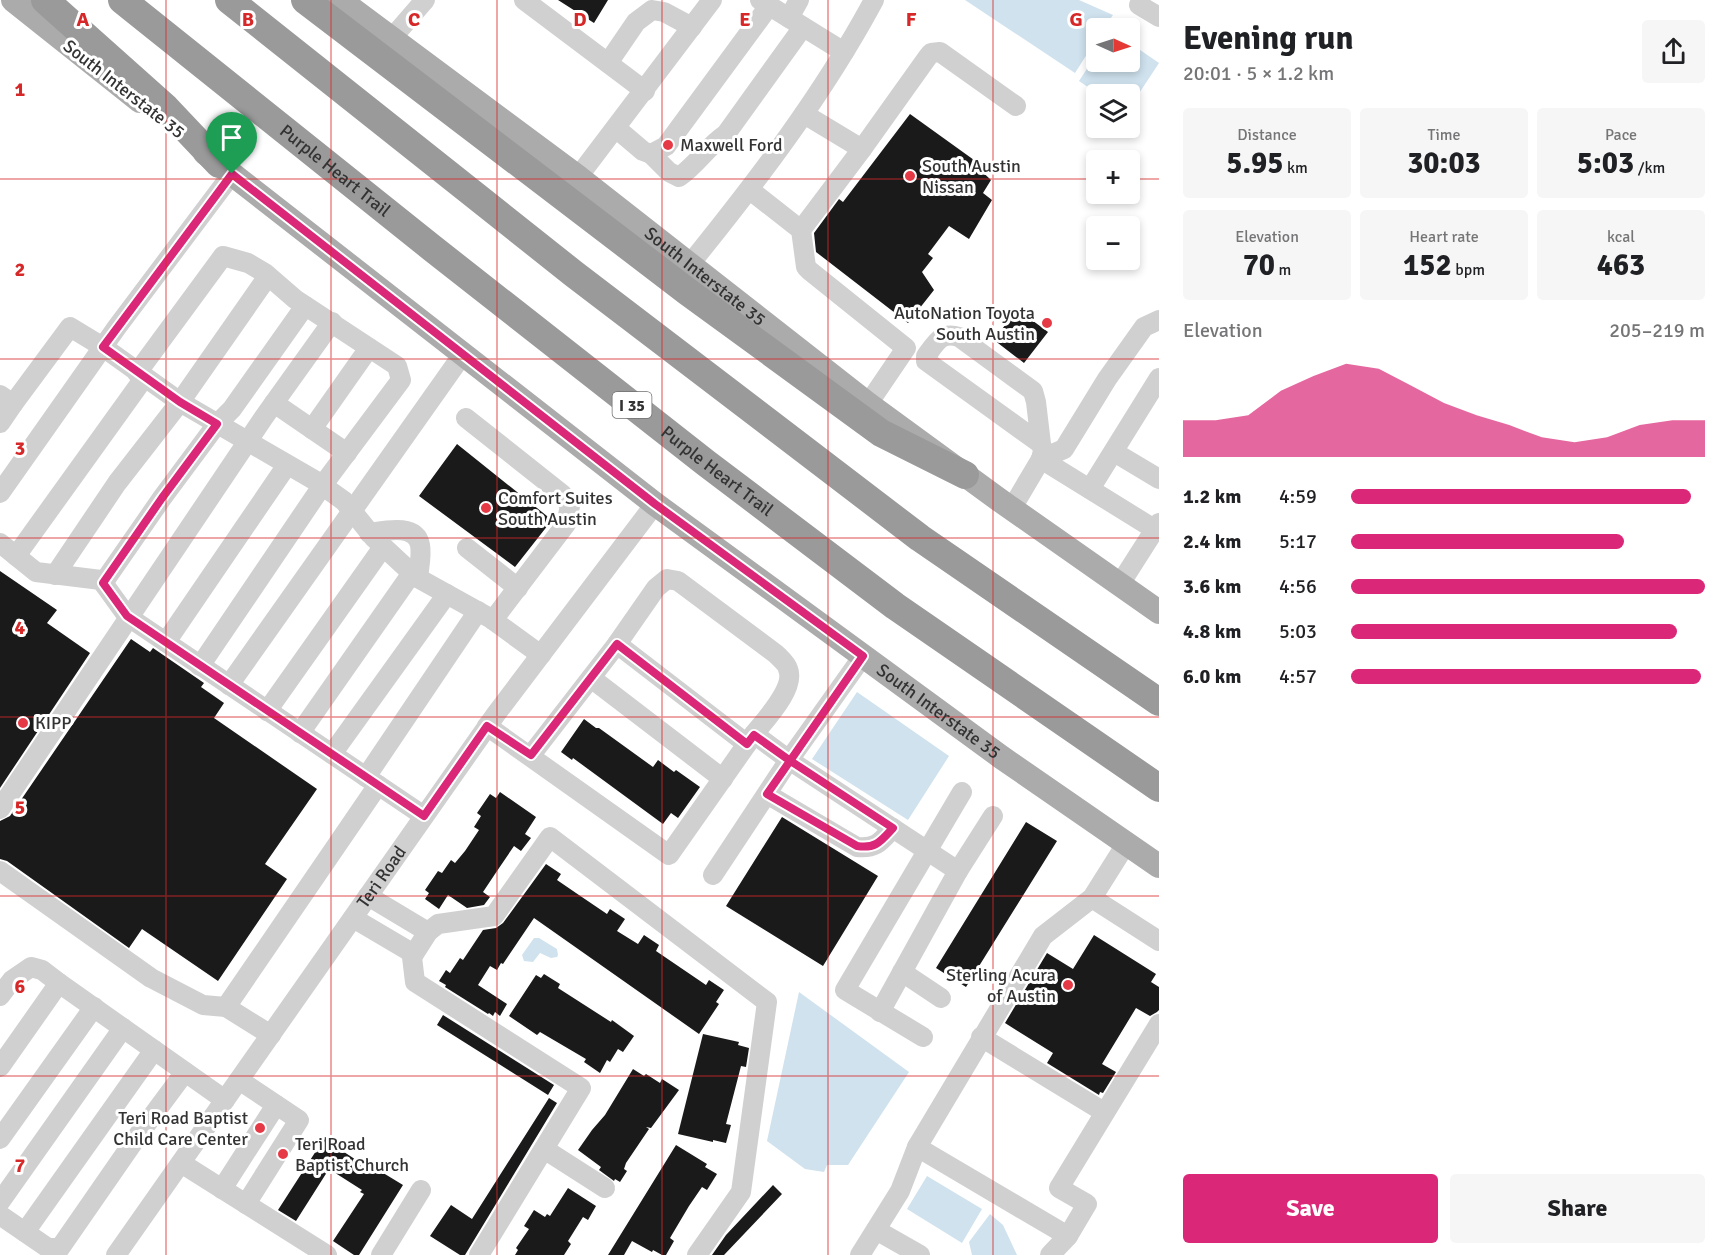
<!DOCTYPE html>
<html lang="en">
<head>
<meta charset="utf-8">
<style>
  body { margin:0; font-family:Signika,sans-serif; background:#f6f6f6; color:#202124; height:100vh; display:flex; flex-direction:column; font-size:22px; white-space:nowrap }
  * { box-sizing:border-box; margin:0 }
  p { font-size:20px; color:#757577 }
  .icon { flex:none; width:33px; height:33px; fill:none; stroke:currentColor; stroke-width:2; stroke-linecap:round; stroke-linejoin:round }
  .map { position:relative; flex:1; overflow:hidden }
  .panel { display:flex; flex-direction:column; background:#fff; width:570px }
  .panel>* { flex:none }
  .needle { width:39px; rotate:93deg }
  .fabs { position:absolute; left:1086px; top:18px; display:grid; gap:12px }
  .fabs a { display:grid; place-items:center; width:54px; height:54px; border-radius:6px; background:#fff; box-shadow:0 3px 9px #0003; font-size:30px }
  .pin { position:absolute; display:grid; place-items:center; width:51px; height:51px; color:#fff; margin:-62px -26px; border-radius:50% 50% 50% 0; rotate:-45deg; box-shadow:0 0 6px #0007 }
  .pin .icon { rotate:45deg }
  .round { display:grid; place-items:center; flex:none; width:63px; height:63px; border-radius:6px; background:#f6f6f6 }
  .overview { display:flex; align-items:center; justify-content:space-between; height:102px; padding:0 24px }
  h1 { font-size:33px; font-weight:800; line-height:45px }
  .metrics { display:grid; grid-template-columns:repeat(3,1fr); gap:9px; height:102px; padding:6px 24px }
  .metrics div { display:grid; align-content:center; border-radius:6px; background:#f6f6f6; text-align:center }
  .metrics b { font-size:30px; font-weight:800 }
  .metrics small { font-size:16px; font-weight:400 }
  .metrics p { font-size:16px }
  .chart { height:168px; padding:12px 24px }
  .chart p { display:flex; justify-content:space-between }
  .chart svg { width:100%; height:108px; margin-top:6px; fill:#db2777; opacity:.7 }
  .primary-button { display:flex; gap:12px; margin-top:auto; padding:12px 24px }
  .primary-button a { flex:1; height:69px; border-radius:6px; background:#db2777; color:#fff; font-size:24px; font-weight:800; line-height:69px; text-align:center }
  .primary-button a+a { background:#f6f6f6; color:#202124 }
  ul { padding:0 24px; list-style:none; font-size:20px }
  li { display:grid; grid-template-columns:96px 72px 1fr; align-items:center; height:45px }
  li i { height:15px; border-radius:8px; background:#db2777 }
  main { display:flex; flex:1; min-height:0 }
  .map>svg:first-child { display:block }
  .water { fill:#cfe2ee }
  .building { fill:#1a1a1a }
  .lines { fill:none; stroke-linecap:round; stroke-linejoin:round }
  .minor { stroke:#d0d0d0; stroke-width:20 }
  .major { stroke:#ababab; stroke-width:24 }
  .highway { stroke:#9a9a9a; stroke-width:28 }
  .route-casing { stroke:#fff; stroke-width:12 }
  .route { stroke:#db2777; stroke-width:8 }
  .grid { fill:none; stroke:#d62828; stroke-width:1.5; stroke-opacity:0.55 }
  .poi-dot { fill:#e63946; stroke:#fff; stroke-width:2 }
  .labels { text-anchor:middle; stroke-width:6; stroke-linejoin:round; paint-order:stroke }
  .shield { fill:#fff; stroke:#707070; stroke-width:1.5 }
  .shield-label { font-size:16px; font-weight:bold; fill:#333 }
  .street-label { font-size:18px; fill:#333; stroke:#fff }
  .poi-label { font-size:18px; fill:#333; stroke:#fff; text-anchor:start }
  .grid-label { font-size:20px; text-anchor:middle; font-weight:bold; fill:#d62828; stroke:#fff; stroke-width:6; stroke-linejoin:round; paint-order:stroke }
</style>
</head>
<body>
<main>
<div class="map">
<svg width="1159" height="1255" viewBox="0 0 1159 1255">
  <rect width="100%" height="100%" fill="#fff"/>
  <path class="water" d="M965,0H1079L1113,15L1104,28H1096V40L1075,73Z
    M1130,43L1159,63L1130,107V94H1098L1079,81L1096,55V62H1130Z
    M857,692L949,756L908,820L812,759Z
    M534,938H539L557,949L558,955L557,957L551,958L540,953L533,962L524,961L522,955Z
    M799,992L909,1072L848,1165H827L824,1172L805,1169L767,1141Z
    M927,1176L982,1209L962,1243L907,1209Z
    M990,1214L1003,1225L1017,1255H972L969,1242Z"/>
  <path class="building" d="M558,0H608L594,23Z
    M910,114L974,160V164L991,180L983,193L992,200L969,239L949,226L928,254L933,258L922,272L934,290L908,323L816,252L814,233L839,199L843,202Z
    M1017,309L1048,332L1024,363L994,340Z
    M457,444L552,520L515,567L419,496Z
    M0,571L57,610L47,623L90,653L0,788Z
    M131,639L150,652L153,648L204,683L201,687L224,703L214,718L317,789L265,864L287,879L218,981L142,929L129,948L7,861L0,859V821L10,816Z
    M584,719L596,728H599L653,767L658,760L674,772L676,770L700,787L678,818L671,813L663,824L573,758L572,760L561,752Z
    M500,792L536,817L525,834L531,838L521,851L514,846L495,874L483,892L490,897L484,905L467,908L448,895L439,909L425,899L429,893L425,890L438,871L442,873L451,860L455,863L465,851L479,830L474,827L481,816L477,813L490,794L496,798Z
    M782,817L878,876L823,966L726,906Z
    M1026,822L1057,841L966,987L936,968Z
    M546,864L561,874L557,880L576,893L607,914L610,909L625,919L617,931L638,944L644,935L659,945L656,951L706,985L709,980L724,990L716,1002L719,1004L699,1034L534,918L503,964L501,963L497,970L490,966L478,985L507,1004L500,1016L495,1012L493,1016L489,1013L488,1014L445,987L446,985L439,981L446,970L450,973L460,958L463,960L483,930L496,928L503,923Z
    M1094,935L1156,974L1151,982L1159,987V1010L1157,1012L1150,1016L1136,1008L1102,1064L1116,1072L1103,1093L1100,1092L1099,1095L1047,1063L1053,1053L1005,1023L1047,953L1073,969Z
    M544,974L560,984L558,988L611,1022L612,1020L634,1036L623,1052L618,1049L610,1062L607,1060L600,1073L584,1062L586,1059L540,1032L537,1035L509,1016L536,975L541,978Z
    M443,1015L554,1085L548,1095L437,1025Z
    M703,1034L739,1042L738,1045L749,1048L746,1067L741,1066L726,1124L731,1125L726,1143L713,1140V1142L678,1134Z
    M633,1069L644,1076L646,1074L660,1083L662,1079L679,1090L651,1128L646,1127L649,1129L626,1163L624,1169L627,1171L620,1182L615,1179L614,1181L599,1170L601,1167L578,1150L592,1130L605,1115Z
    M549,1098L557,1103L465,1255H460L430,1236L451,1205L472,1219Z
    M325,1137L342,1148L341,1150L373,1171L375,1168L403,1185L359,1255H354L333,1241L364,1194L360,1192L362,1190L329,1169L296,1221L278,1210Z
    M676,1145L707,1164L705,1167L717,1174L707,1190L702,1187L689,1206L670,1238L674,1241L666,1255H662L653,1250L652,1252L632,1241L624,1255H608Z
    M773,1185L782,1194L724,1255H712L726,1235Z
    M568,1188L596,1206L588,1220L583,1217L568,1241L571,1244L564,1255H515L518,1250L516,1248L529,1229L524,1226L534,1210L545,1217L547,1214L550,1216Z"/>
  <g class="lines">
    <g class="minor">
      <path d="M524,0L645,91"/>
      <path d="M760,0L844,52"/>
      <path d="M1139,5L1159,17"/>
      <path d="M789,18L799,0"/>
      <path d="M392,38L425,0"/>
      <path d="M608,63L636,22L652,10L664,12L692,27"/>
      <path d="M804,114L862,149L927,58L931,53L940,52L1016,106"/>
      <path d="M617,129L643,151L651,154L666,146L769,6V0"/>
      <path d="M651,154L669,172L679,177C697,164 708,146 726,134L803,27"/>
      <path d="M578,177L712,0"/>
      <path d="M750,190L801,230L806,267L810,271L906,348L868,404"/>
      <path d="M801,230L862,149"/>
      <path d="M690,264C757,181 823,95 874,0"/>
      <path d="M137,373L223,256L248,263L265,273L295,299L397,366L401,380L322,486L200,666"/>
      <path d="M0,395L13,404L70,327L103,347L180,402L316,481L344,501L374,538L416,577L490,618L541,655"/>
      <path d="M274,403L347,453"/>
      <path d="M466,418L562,494L570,506L566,524L493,620"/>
      <path d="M0,423L13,404"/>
      <path d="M312,429L369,348"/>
      <path d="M1114,452L1159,479"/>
      <path d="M1041,459L1064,449L1107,379L1144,327L1159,320"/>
      <path d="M1041,459L1159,532"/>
      <path d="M1090,489L1159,378"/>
      <path d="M0,493L117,327L232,174"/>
      <path d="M1012,508L1041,459L1043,451L1041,444L926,361V356C936,343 941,331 959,337L1033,391L1036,402L1041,444"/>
      <path d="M369,533C384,531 416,523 420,545C422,555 419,568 418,578"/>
      <path d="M0,543L36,572L101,580L127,616L424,816"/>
      <path d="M467,548L518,588"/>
      <path d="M16,556L144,378"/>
      <path d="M55,575L117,483L180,402L268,276"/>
      <path d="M103,583L162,498L217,424L232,409L305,306"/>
      <path d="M1120,584L1159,523"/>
      <path d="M166,642L287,465"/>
      <path d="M617,644L656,588L667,579L678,581L776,654C780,658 787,664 788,669C796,688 765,720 754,734"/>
      <path d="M863,656L789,760L958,871"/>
      <path d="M591,678L723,779"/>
      <path d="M229,685L463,354"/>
      <path d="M267,711L383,547"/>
      <path d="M487,726L669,855L754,734L789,760L713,875"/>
      <path d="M300,733L412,573"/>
      <path d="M332,754L447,594"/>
      <path d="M531,755L617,644L747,744"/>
      <path d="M366,777L478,611"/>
      <path d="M767,794L857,847C877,849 881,841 893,828"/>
      <path d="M0,809L264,417L332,322"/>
      <path d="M1126,844L1092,898L1043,936L917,1147L1068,1236L1087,1204L1059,1188L1159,1024"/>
      <path d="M0,871L151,978L203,1005L226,1007"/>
      <path d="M368,896L428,932"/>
      <path d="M1092,898L1159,941"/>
      <path d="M353,918L414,954"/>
      <path d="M902,972L941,998"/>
      <path d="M0,996L12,980L31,967L42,970L59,983"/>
      <path d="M880,1012L958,871L993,816"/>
      <path d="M271,1035L226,1007L378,785"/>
      <path d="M923,1037L845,990L962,792"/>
      <path d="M981,1037L1104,1112"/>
      <path d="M0,1067L59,983L225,1100"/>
      <path d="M239,1080L299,1120L246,1204"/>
      <path d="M0,1139L94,1007"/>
      <path d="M544,1149L605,1188"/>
      <path d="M181,1163L327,1255"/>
      <path d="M222,1189L276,1105"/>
      <path d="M0,1202L123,1028"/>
      <path d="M0,1215L48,1248H60L139,1134L185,1072"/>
      <path d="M876,1230L920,1255"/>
      <path d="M25,1232L154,1050"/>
      <path id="s1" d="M116,1255L496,714L655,504"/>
      <path d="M381,1255L421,1190"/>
      <path d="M479,1255L581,1088L415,982L412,957L428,932L438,924L494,916L550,837L767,1002L741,1192L697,1255"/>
      <path d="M860,1255L900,1191L917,1147"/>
      <path d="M1050,1255L1068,1236"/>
    </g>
    <g class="major">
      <path d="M13,0L140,101"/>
      <path id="s2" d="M340,0L578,177L868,404L998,499L1159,612"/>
      <path id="s3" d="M205,153L655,504L1001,757L1159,866"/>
    </g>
    <g class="highway">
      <path d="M45,0L166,108L219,164"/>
      <path id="s4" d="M122,0L432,248L706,463L895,606L1159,788"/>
      <path d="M229,0L574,274L920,538L1159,702"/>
      <path d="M305,0L688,292L881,433L965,475"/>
    </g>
  </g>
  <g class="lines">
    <g class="route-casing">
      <path id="route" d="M232,174L103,347L180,402L217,424L162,498L103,583L127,616L424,816L487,726L531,755L617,644L747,744L754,735L789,760L893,828C881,841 876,849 857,846L767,794L863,656L655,504L232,174"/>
    </g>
    <use href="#route" class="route"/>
  </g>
  <path class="grid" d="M166,0V1255M331,0V1255M497,0V1255M662,0V1255M828,0V1255M993,0V1255M0,179H1096M1130,179H1159M0,359H1159M0,538H1159M0,717H1159M0,896H1159M0,1076H1159"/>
  <g class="poi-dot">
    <circle cx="668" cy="145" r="6"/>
    <circle cx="910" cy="176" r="6"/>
    <circle cx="1047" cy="323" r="6"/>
    <circle cx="486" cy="508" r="6"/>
    <circle cx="23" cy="723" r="6"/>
    <circle cx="1068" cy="985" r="6"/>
    <circle cx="260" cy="1128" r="6"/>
    <circle cx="283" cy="1154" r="6"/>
  </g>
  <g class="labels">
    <rect class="shield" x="612.5" y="392" width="39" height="26" rx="4.5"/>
    <g class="shield-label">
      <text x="632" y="411">I 35</text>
    </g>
    <g class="street-label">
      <text transform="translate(124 89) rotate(38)" y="6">South Interstate 35</text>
      <text dy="6" stroke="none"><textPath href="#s4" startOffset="273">Purple Heart Trail</textPath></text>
      <text dy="6" stroke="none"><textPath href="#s2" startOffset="458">South Interstate 35</textPath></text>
      <text dy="6" stroke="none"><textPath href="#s4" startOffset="759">Purple Heart Trail</textPath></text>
      <text dy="6" stroke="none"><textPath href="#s3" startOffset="922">South Interstate 35</textPath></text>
      <text dy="6" stroke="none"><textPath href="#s1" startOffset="462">Teri Road</textPath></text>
    </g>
    <g class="poi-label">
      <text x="680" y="151">Maxwell Ford</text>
      <text x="922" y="172">South Austin<tspan x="922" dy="21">Nissan</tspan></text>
      <text x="1035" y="319" text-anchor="end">AutoNation Toyota<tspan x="1035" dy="21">South Austin</tspan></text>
      <text x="498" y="504">Comfort Suites<tspan x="498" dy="21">South Austin</tspan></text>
      <text x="35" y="729">KIPP</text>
      <text x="1056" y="981" text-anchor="end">Sterling Acura<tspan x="1056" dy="21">of Austin</tspan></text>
      <text x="248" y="1124" text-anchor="end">Teri Road Baptist<tspan x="248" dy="21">Child Care Center</tspan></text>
      <text x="295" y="1150">Teri Road<tspan x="295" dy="21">Baptist Church</tspan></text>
    </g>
  </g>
  <g class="grid-label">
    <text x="83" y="26">A</text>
    <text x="248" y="26">B</text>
    <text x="414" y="26">C</text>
    <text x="580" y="26">D</text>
    <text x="745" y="26">E</text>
    <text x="911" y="26">F</text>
    <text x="1076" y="26">G</text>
    <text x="20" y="96">1</text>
    <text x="20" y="276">2</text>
    <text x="20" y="455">3</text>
    <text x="20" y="634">4</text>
    <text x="20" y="814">5</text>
    <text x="20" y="993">6</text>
    <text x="20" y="1172">7</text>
  </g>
</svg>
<div class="fabs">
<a><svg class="needle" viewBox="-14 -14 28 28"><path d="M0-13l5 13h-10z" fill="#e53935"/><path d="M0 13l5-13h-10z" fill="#757577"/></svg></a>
<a><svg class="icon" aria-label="layers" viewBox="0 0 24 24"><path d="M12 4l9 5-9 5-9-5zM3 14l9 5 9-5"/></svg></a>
<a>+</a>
<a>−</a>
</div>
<div class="pin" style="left:232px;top:174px;background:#1e9e55"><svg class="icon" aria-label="arrive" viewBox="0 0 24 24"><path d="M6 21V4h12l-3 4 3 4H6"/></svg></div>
</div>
<section class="panel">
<div class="overview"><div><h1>Evening run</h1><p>20:01 · 5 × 1.2 km</p></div><a class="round"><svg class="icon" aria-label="share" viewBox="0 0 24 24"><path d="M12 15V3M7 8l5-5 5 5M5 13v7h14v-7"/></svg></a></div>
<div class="metrics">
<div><p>Distance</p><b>5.95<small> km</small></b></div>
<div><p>Time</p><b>30:03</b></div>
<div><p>Pace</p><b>5:03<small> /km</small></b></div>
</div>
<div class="metrics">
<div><p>Elevation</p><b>70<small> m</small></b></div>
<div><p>Heart rate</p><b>152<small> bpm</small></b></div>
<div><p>kcal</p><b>463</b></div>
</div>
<div class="chart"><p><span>Elevation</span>205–219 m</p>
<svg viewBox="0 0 160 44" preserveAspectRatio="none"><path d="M0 44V29L10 29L20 27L30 17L40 11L50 6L60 8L70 15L80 22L90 27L100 31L110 36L120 38L130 36L140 31L150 29L160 29V44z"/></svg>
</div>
<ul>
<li><b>1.2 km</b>4:59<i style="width:96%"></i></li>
<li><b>2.4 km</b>5:17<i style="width:77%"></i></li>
<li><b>3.6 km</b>4:56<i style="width:100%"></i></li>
<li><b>4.8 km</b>5:03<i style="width:92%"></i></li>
<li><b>6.0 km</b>4:57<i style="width:99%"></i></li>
</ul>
<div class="primary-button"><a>Save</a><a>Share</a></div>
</section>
</main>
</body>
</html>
